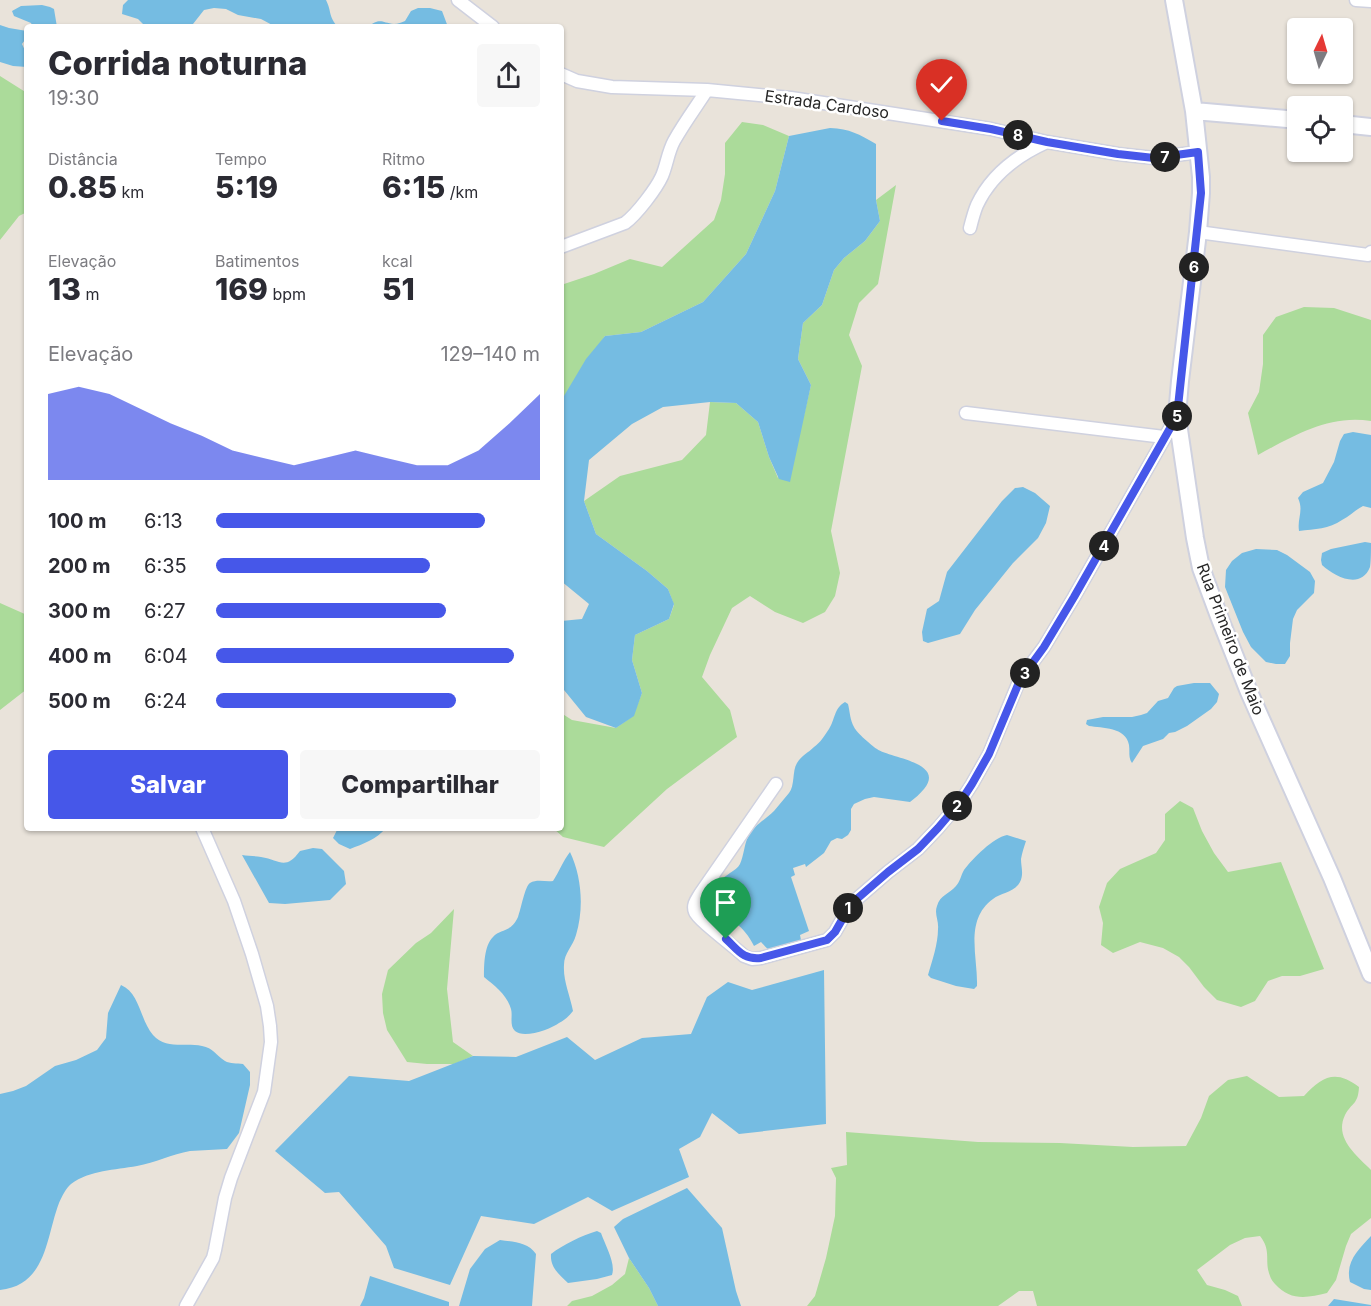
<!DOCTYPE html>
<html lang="pt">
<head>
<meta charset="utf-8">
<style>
  body { margin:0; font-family:Inter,sans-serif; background:#f7f7f7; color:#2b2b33; height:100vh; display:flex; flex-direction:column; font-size:22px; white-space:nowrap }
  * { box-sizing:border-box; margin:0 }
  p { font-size:20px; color:#7c7c81 }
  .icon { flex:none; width:33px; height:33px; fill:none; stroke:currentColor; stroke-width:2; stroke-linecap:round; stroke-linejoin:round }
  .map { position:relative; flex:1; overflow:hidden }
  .side { position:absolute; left:24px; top:24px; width:540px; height:807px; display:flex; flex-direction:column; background:#fff; border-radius:6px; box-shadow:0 2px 4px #0004 }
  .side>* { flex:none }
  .needle { width:39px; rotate:5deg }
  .tools { position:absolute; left:1287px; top:18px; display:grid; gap:12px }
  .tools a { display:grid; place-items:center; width:66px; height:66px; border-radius:6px; background:#fff; box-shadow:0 2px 4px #0004; font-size:30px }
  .pin { position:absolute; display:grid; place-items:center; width:51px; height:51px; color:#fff; margin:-62px -26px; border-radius:50% 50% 50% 0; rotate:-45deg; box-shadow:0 0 6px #0007 }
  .pin .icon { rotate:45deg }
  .km { position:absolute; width:30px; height:30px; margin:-15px; border-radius:50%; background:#222; color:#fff; font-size:16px; line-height:30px; text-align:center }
  .round { display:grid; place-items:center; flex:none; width:63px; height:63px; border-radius:6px; background:#f7f7f7 }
  .summary { display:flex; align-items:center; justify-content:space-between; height:102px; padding:0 24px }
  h1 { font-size:33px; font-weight:800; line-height:45px }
  .metrics { display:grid; grid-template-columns:repeat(3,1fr); gap:9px; height:102px; padding:6px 24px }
  .metrics div { display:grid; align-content:center }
  .metrics b { font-size:30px; font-weight:800 }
  .metrics small { font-size:16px; font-weight:400 }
  .metrics p { font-size:16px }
  .chart { height:168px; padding:12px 24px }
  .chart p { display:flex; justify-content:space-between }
  .chart svg { width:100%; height:108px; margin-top:6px; fill:#4657e9; opacity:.7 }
  .button { display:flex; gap:12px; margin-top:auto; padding:12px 24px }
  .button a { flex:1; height:69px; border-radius:6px; background:#4657e9; color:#fff; font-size:24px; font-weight:800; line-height:69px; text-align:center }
  .button a+a { background:#f7f7f7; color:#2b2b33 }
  ul { padding:0 24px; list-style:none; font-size:20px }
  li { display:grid; grid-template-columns:96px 72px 1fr; align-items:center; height:45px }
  li i { height:15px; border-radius:8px; background:#4657e9 }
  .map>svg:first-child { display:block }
  .green { fill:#abdb9a }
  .water { fill:#75bce2 }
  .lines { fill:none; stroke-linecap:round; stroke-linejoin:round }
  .street-casing { stroke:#cfd1df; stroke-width:15 }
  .secondary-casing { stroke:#cfd1df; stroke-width:20 }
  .street { stroke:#fff; stroke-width:12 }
  .secondary { stroke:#fff; stroke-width:16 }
  .route-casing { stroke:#fff; stroke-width:12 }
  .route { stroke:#4657e9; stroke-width:8 }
  .labels { text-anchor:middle; stroke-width:5; stroke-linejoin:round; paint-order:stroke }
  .street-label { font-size:16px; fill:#272727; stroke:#fff }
</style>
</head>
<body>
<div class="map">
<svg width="1371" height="1306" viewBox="0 0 1371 1306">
  <rect width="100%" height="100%" fill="#e9e3da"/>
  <path class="green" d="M0,76L27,93V212L19,216L0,240Z
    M742,122L763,125L789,136L775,191L746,254L703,302L641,332L605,336L561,401V285L594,274L630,259L662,267L714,220L721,200L725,174V143Z
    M896,185L878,284L859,303L849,335L862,366L831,531L840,573L835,596L825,612L803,623L775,612L750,596L732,608L710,655L702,677L730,710L737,737L667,789L604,847L563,837L553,828H561V713L572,720L616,728L633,716L642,693L632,660L635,635L669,619L674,605L668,589L647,571L596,534L584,501L620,476L682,460L706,435L710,402L736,403L758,422L769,457L778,478L804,415L811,385L798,359L803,323L822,305L834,270L844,258L865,241L880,221L876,200Z
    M1304,307L1334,308L1371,320V421C1329,414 1293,436 1258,455L1248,413L1259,392L1263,364V335L1276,317Z
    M0,603L27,615V689L0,710Z
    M1180,801L1193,808L1202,831L1214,853L1228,872L1281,862L1324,969L1300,976H1282L1268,981L1255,1001L1241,1007L1217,1000L1204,987L1189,967L1179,957L1163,948L1140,942L1113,953L1101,945L1103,923L1099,907L1107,883L1120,869L1156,853L1165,840V814Z
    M454,909L447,989L453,1042L473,1056L454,1064H427L407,1062L387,1030L383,1013L382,994L388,970L416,943L431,933Z
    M1247,1076L1279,1097L1304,1096C1322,1076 1336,1069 1359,1087C1358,1105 1352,1102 1345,1115C1334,1138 1356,1155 1371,1170V1218L1351,1234L1346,1246L1336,1280L1327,1293C1307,1298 1290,1301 1275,1284C1273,1282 1271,1279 1270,1276C1264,1261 1272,1251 1260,1236L1245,1238L1230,1245L1197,1270L1207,1285L1225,1290L1238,1296L1242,1306H1037L1033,1291H1019L998,1306H807L815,1296L826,1258L835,1216L836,1178L831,1168L847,1165L846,1132L978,1142L1060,1143L1133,1147L1186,1146L1201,1118L1209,1096L1228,1080Z
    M629,1258L649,1288L658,1306H567L572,1301L592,1296L612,1285L625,1274Z"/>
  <path class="water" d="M128,0H326C332,12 328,16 338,27H276L261,19L238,15L226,9L214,8L204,10L193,24L178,27H146L138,19L122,14L123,5Z
    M42,5L50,7L54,9L57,27H33L31,23L14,16L12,11L21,6Z
    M418,8H430L442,11L448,27H368C380,17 382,23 394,24C398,24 402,22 405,21L411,11Z
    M0,25L9,28L27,31V37L22,44L27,55V67L13,66L0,62Z
    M830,128C850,129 859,134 876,144V200L880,221L865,241L844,258L834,270L822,305L803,323L798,359L811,385L790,482L779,479L769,457L758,422L736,403L710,402L663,407L632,424L589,460L584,501L596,534L647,571L668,589L674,604L669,619L635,635L632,660L642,693L634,716L616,728L586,717L564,690L561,681V621L582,619L589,604L561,581V401L586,359L605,336L641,332L703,302L746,254L775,191L789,136Z
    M1353,432L1371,435V508L1363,506C1355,510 1350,516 1342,520C1329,529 1315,529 1299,531C1297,518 1304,511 1298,498L1303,492L1323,483L1334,462L1340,441L1344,434Z
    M1023,487L1035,493L1050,506L1046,523L1038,538L1013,563L975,610L960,634L928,643L923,641L922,632L927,609L939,601L947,572L1002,501L1015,488Z
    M1365,542L1371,543C1371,550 1371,561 1370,567C1361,590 1335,577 1322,565L1321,560L1322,553L1331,549Z
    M1256,549L1277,550L1287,555L1310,572L1315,581L1314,593L1297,610L1293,619L1290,643V656L1285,664H1276L1266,662L1251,647L1243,632L1225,587L1226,570L1232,561L1242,553Z
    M1194,683H1210L1219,694L1217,702L1211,709L1187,726L1175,732L1169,733L1163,739L1143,746L1132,763C1128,757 1130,752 1129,745C1126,727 1102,728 1089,726L1086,724L1087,720L1103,717H1132L1141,715L1147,713L1158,701L1168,698L1174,688L1177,686Z
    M845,702L848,704C850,712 850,720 854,727C857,733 871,745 877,749C889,758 946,762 924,789C920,794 915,798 910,802L874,797L865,799L854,804L851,809V830L848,835L842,839L837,838L831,841L824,853L806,867L805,864L793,868L795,875L791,877L809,931L800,935L801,940C794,944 776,953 768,949C767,949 762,943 761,942L754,946C743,924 731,919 708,911C709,893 715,883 730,873C734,870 738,868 740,864C744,855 744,845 748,837C754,825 765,820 774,811C779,805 784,799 789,793C795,786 792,771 797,763C802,755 808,753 814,747C820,743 825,735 829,729C835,720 834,708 845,702Z
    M338,828H386C377,839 363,844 350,849L339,844L333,838Z
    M1007,835L1026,841C1024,847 1022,853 1021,859C1021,867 1024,874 1020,882C1015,892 1001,893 993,899C964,920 978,957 977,986L974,989L956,986L931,978L928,975C932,961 938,944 938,929C939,921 934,914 937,906C940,895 949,894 956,886C960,882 961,875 964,870C973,858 993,838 1007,835Z
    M313,848L322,849L344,871L346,884L330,900L285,904L269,903L242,855C248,856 255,856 261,857C280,860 285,871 300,851Z
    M570,852C582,877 584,909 576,935C573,946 564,953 564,965C563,981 570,995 573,1011C569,1016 565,1020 559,1023C551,1029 524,1039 515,1031C509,1025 513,1016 511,1009C507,995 495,986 484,977C484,965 484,946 493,937C501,928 511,933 518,917C521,909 525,886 530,883C537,879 545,882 553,881C559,872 563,861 570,852Z
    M824,970L826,1124L739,1134L712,1113L700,1137L679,1149L689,1177L612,1211L588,1197L534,1224L481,1216L450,1285L394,1268L386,1246L339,1192L325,1193L275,1151L349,1076L409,1081L473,1056L516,1057L567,1037L595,1060L642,1038L691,1034L707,997L728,982L752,990Z
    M121,985C140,993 140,1020 153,1035C166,1050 185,1042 202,1046C213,1048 216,1055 225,1061C230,1064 237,1063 243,1064L250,1072V1085L239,1133L227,1149C215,1150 202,1150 190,1151C172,1154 155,1163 137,1166C115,1170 90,1170 71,1184C66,1188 62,1196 59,1203C46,1237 47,1285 0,1290V1094L13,1091L26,1086L55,1066L76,1060L97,1050L106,1038L108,1013Z
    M687,1188L722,1228L736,1291L741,1306H658L649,1288L629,1258L614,1227L623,1219Z
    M597,1231L601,1233C605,1245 616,1263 612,1275L597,1279L568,1283C559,1274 550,1268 551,1254C564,1244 581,1236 597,1231Z
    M1371,1236V1290L1364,1289L1350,1282C1345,1262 1358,1250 1371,1236Z
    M500,1240C514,1242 528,1242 536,1254L532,1306H459L470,1269L485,1249Z
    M370,1276L449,1302V1306H360L364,1298Z
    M1334,1299L1371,1305V1306H1328Z"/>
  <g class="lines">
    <g class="street-casing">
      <path id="street" d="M458,0L493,27
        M1356,0L1371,1
        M561,74L577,81L612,87L707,90L791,98L991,129L1047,142L1118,154L1154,158L1198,152
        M970,228C972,220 974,212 977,205C991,175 1018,155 1047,142
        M1198,232L1368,255L1371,252
        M561,247L625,223C637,214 656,189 662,176C667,164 668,152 674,141C684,123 696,107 707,90
        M966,413L1164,437
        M776,784L700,894C697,899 692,905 695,912C697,919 736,948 744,956L752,959L761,958L827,940L835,932L851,904L888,872L918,849L938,828L961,801L972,784L989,754L1020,679L1044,647L1074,597L1177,416
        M186,1306L213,1258L215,1250L225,1198L231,1178L264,1092L271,1042L270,1026L267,1006L252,954L234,901L202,828"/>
    </g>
    <g class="secondary-casing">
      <path id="secondary" d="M1174,0L1194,111L1201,177V193L1198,232L1180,381L1177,416L1195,538L1201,568L1220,619L1249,692L1332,878L1371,974
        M1194,111L1298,120
        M1342,124L1371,127"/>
    </g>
    <use href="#street" class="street"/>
    <use href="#secondary" class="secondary"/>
  </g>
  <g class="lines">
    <g class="route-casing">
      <path id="route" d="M726,939C738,950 743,960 761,958L827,940L835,932L851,904L888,872L918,849L938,828L961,801L972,784L989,754L1020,680L1044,647L1074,597L1177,416L1201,193L1198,152L1154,158L1118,154L1047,142L991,129L942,121"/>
    </g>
    <use href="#route" class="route"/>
  </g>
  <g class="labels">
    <g class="street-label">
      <text transform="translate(827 104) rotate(8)" y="6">Estrada Cardoso</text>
      <text transform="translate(1231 639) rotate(69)" y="6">Rua Primeiro de Maio</text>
    </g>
  </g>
</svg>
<div class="tools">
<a><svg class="needle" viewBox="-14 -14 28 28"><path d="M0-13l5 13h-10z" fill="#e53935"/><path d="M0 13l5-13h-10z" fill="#7c7c81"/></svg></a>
<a><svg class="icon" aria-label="locate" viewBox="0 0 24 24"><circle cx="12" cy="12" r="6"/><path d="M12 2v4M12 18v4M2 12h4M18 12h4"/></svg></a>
</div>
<div class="pin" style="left:726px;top:939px;background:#1e9e55"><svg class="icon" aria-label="arrive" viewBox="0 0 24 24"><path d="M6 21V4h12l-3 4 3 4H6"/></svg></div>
<div class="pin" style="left:942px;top:121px;background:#d93025"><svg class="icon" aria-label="check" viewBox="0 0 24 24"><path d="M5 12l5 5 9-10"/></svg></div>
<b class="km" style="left:848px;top:908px">1</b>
<b class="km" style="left:957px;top:806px">2</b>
<b class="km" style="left:1025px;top:673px">3</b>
<b class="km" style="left:1104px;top:546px">4</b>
<b class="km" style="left:1177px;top:416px">5</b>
<b class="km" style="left:1194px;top:267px">6</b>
<b class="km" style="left:1165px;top:157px">7</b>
<b class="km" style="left:1018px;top:135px">8</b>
<section class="side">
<div class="summary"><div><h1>Corrida noturna</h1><p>19:30</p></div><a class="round"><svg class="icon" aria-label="share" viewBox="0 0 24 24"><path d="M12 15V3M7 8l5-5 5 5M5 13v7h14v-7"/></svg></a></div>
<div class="metrics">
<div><p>Distância</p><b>0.85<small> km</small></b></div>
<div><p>Tempo</p><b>5:19</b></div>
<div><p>Ritmo</p><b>6:15<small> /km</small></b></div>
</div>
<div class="metrics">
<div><p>Elevação</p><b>13<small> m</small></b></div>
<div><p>Batimentos</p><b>169<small> bpm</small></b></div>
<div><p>kcal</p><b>51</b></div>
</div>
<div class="chart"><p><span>Elevação</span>129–140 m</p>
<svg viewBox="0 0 160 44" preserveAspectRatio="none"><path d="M0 44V9L10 6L20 9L30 15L40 21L50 26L60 32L70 35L80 38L90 35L100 32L110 35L120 38L130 38L140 32L150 21L160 9V44z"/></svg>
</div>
<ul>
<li><b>100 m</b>6:13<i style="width:83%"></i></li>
<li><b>200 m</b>6:35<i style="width:66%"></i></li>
<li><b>300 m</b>6:27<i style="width:71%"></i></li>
<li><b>400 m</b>6:04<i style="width:92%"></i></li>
<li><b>500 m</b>6:24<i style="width:74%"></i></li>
</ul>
<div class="button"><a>Salvar</a><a>Compartilhar</a></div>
</section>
</div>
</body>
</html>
